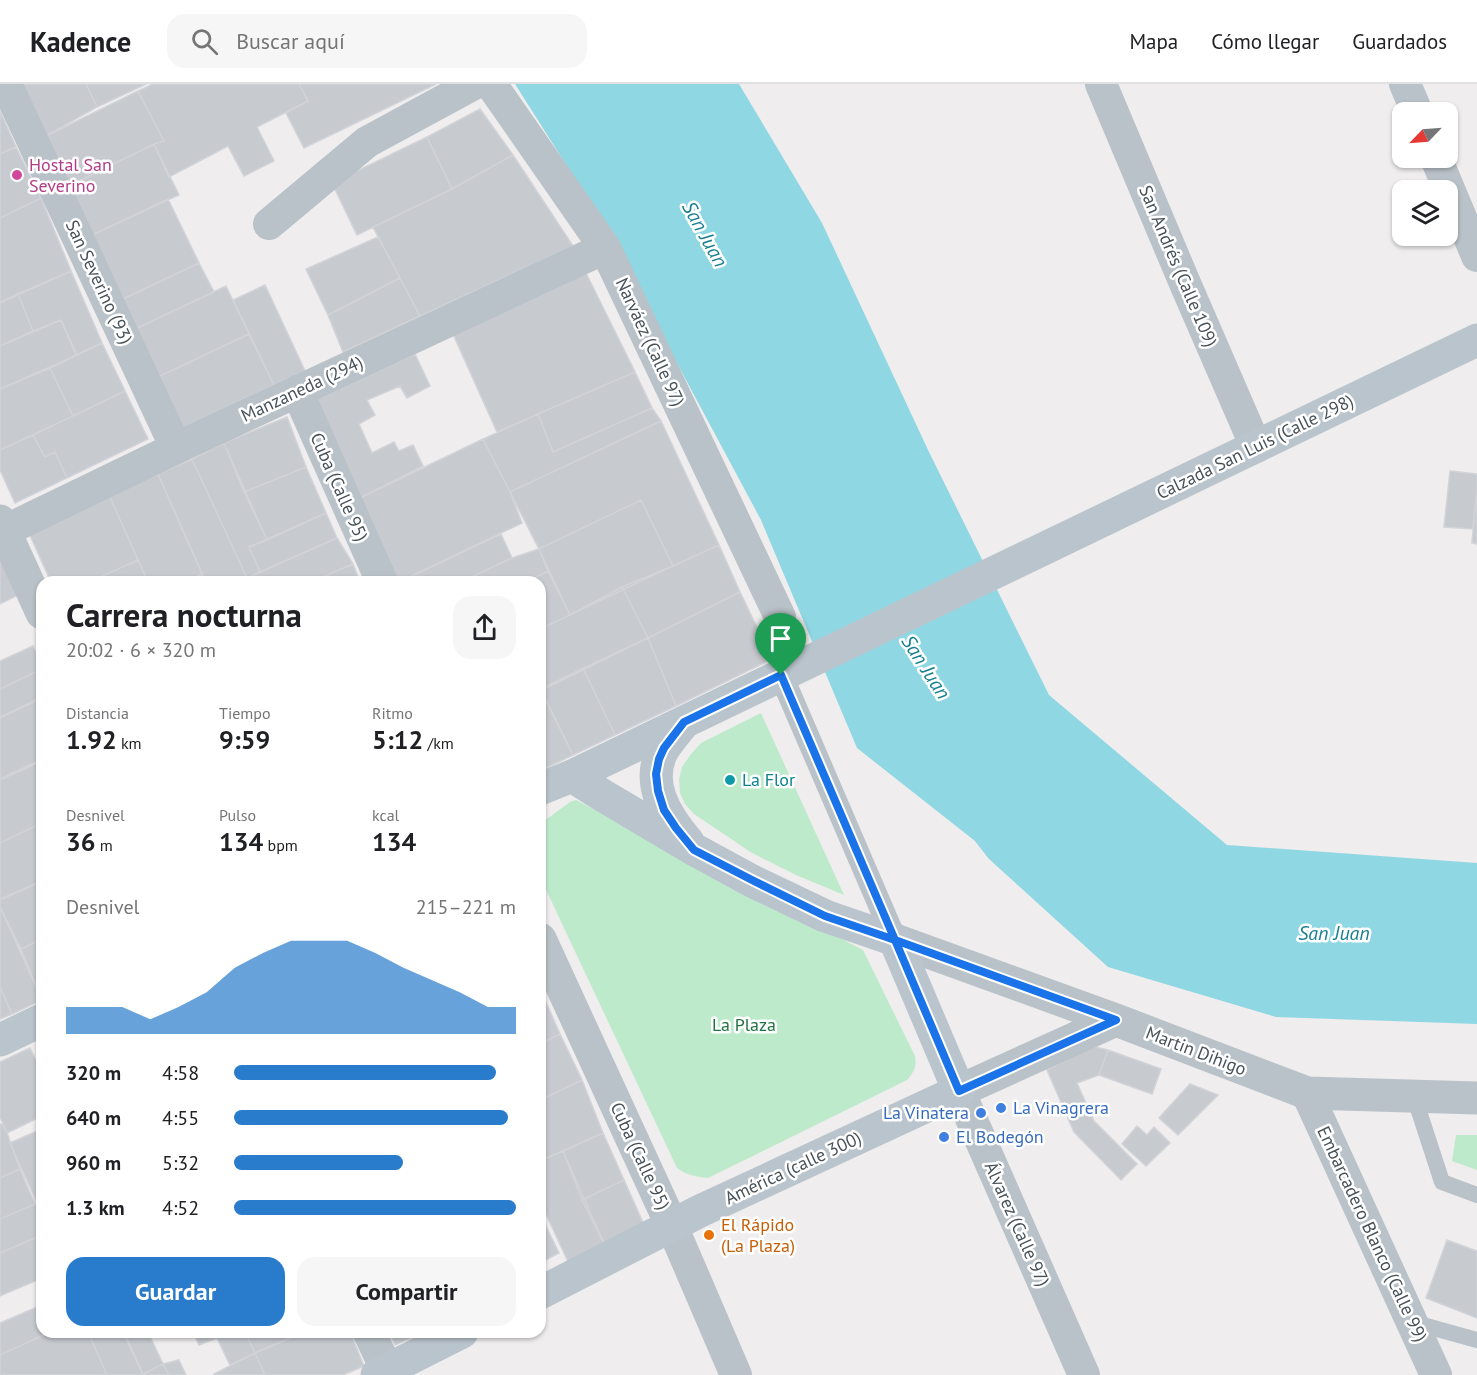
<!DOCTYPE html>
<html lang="es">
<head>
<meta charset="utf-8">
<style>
  body { margin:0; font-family:"PT Sans",sans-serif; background:#f6f6f6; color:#202124; height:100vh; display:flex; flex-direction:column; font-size:22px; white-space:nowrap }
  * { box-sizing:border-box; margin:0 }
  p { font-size:20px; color:#757577 }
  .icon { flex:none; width:33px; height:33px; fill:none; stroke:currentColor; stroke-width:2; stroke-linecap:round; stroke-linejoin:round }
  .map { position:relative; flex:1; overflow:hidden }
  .details { position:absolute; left:36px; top:492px; width:510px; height:762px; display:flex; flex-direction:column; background:#fff; border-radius:18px; box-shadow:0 2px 4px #0004 }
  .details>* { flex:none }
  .needle { width:39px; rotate:245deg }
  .controls { position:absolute; left:1392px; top:18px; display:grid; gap:12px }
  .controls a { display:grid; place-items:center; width:66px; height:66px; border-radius:12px; background:#fff; box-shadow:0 2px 4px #0004; font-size:30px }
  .pin { position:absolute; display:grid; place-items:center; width:51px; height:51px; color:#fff; margin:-62px -26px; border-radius:50% 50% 50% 0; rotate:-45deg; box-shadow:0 0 6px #0007 }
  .pin .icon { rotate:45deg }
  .round { display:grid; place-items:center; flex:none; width:63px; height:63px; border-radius:18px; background:#f6f6f6 }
  .headline { display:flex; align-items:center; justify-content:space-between; height:102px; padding:0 30px }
  h1 { font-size:33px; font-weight:600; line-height:45px }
  .stats { display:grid; grid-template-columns:repeat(3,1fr); gap:9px; height:102px; padding:6px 30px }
  .stats div { display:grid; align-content:center }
  .stats b { font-size:26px; font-weight:600 }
  .stats small { font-size:16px; font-weight:400 }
  .stats p { font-size:16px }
  .chart { height:168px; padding:12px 30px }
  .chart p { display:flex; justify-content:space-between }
  .chart svg { width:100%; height:108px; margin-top:6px; fill:#297bcc; opacity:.7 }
  .primary-button { display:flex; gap:12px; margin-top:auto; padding:12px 30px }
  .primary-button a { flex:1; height:69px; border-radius:18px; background:#297bcc; color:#fff; font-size:24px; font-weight:600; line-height:69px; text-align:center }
  .primary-button a+a { background:#f6f6f6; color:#202124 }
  ul { padding:0 30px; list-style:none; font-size:20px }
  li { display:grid; grid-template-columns:96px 72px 1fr; align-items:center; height:45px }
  li i { height:15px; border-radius:8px; background:#297bcc }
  header { display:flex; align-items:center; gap:36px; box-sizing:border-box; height:84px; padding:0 30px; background:#fff; border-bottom:2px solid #e0e0e0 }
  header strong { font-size:28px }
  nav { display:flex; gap:33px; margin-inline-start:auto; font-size:21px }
  .search { width:420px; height:54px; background:#f6f6f6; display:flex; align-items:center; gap:15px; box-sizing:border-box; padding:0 21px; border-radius:18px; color:#757577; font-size:22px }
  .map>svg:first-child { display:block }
  .green { fill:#beeacc }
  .water { fill:#8fd7e3 }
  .building { fill:#c7cacf; stroke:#d1d3d8; stroke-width:1.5 }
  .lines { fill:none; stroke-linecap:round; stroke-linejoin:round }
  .service { stroke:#b9c2c8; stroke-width:16 }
  .pedestrian { stroke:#b9c2c8; stroke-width:24 }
  .minor { stroke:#b9c2c8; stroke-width:32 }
  .tertiary { stroke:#b9c2c8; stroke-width:33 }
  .secondary { stroke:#bac4cd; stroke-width:33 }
  .route-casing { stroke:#fff; stroke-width:12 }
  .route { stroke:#1a73e8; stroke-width:8 }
  .hotel-dot { fill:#d1479c; stroke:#fff; stroke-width:2 }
  .culture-dot { fill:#0f9aa8; stroke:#fff; stroke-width:2 }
  .shop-dot { fill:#3f7fe0; stroke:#fff; stroke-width:2 }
  .food-dot { fill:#e8710a; stroke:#fff; stroke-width:2 }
  .labels { text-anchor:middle; stroke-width:5; stroke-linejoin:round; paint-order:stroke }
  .hotel-label { font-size:18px; fill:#b23c85; stroke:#fff; text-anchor:start }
  .street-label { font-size:18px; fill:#475158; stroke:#fff }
  .culture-label { font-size:18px; fill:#0d838f; stroke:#fff; text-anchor:start }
  .park-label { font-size:18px; fill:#1f7243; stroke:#fff }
  .shop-label { font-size:18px; fill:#366cbe; stroke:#fff; text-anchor:start }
  .food-label { font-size:18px; fill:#c56008; stroke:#fff; text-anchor:start }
  .water-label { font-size:20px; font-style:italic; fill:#198092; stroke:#fff }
</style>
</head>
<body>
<header>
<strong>Kadence</strong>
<div class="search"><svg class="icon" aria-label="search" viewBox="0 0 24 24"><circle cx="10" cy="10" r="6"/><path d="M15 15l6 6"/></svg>Buscar aquí</div>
<nav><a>Mapa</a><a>Cómo llegar</a><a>Guardados</a></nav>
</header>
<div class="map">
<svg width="1477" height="1291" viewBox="0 0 1477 1291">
  <rect width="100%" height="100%" fill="#efeded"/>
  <path class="green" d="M761,629L844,811L796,791L752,769L694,730L685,720L680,709L679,696L682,683L691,670L701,659Z
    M576,716L863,866L915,972C917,983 914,988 907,996L708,1094C696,1093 687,1091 677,1084L540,793V740L570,718Z
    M1456,1051H1477V1086L1452,1077Z"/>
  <path class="water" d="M515,0H739L822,139L929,368L1049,611L1227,761L1477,779V940L1276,933L1108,883L989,775L975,757L857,664L761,436L596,128Z"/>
  <path class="building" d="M20,0H86L97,23L46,52Z
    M86,0H146L97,23Z
    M153,0H299L308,17L257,43L274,77L244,92L228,62L169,93L154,60L164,57L138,7Z
    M299,0H436L304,64L286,29L308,17Z
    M138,7L164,57L154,60L69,102L46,52Z
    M480,25L513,71L452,105L427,53Z
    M0,27L16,63L0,70Z
    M427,53L452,105L357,151L332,99Z
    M154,60L179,111L92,151L69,102Z
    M16,63L41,114L0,134V70Z
    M513,71L573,162L420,232L373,143L452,105Z
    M41,114L71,187L0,219V134Z
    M168,115L199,179L123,215L92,151Z
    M378,153L400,194L328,231L306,185Z
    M199,179L214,208L135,245L123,215Z
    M71,187L102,259L76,271L61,236L33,247L18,210Z
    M586,189L635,288L497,348L453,250Z
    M400,194L420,232L343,268L328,231Z
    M265,201L305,287L274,301L233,216Z
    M226,202L249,250L158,293L135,245Z
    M18,210L33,247L0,262V218Z
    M61,236L77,271L0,305V262Z
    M249,250L274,301L182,344L158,293Z
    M102,259L125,307L73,332L50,284Z
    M415,270L430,302L407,314L400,302L367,316L375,331L359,340L372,369L394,358L399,367L413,361L423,382L358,415L311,318Z
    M50,284L73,332L0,366V305Z
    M635,288L652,324L553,368L538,330Z
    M125,307L148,355L67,394L55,368L45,373L33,351Z
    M652,324L661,337L510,408L483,355L538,330L553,368Z
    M287,333L306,383L244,408L224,359Z
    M661,337L719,461L673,482L641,416L539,465L510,408Z
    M33,351L45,373L55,368L67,394L15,419L0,386V366Z
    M483,355L510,408L522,439L399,498H395L358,415Z
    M224,359L267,456L249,463L260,488L247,494L192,375Z
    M192,375L247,494L238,498H206L158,390Z
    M306,383L326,429L267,456L244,408Z
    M1450,387L1477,390V406L1473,445L1444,443Z
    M158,390L202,490L184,498H148L109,411Z
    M109,411L138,476L89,498H51L28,447Z
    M1476,413H1477V460L1472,459Z
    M641,416L673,482L570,531L539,465Z
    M326,429L337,454L260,488L249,463Z
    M501,450L512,474L461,498H399Z
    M337,454L353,480L311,498H238Z
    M719,461L740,508L648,554L622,503L673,482Z
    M539,465L548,487L526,498H461L512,474Z
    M0,468L20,510L0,520Z
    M138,476L148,498H89Z
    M353,480L360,498H311Z
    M548,487L570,531L540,545V498H526Z
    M202,490L206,498H185Z
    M622,503L648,554L540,607V545L570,531Z
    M740,508L772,575L676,622L648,554Z
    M648,554L676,622L615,651L583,584Z
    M33,562L42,580V585L0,605V577Z
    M583,584L615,651L573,671L541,605Z
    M42,585V613L0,633V605Z
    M540,605L573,671L540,687Z
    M42,614V675L0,695V634Z
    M42,677V739L0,759V696Z
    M42,739V797L0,815V759Z
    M42,797V855L21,865L0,823V816Z
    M0,823L42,916L12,930L0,903Z
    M42,855V916L21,865Z
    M0,903L12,930L0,935Z
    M540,905L560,950L540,960Z
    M560,950L582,996L540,1016V960Z
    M1091,962L1108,966L1099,991L1077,999L1094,1037L1137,1080L1121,1096L1074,1048L1047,986Z
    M30,964L42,989V1032L7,1049L0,1033V978Z
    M1108,966L1161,985L1152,1010L1099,991Z
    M582,996L603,1049L540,1077V1016Z
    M1190,1000L1218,1011L1178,1051L1159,1034Z
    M0,1040H2L7,1049L20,1085L0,1094Z
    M1137,1042L1147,1051L1154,1043L1170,1059L1146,1082L1122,1060Z
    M42,1045V1130L10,1059Z
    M603,1049L624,1096L582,1116L563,1067Z
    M563,1067L606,1164L570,1182L540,1117V1077Z
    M20,1085L35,1120L0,1135V1094Z
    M624,1096L645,1143L606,1164L582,1116Z
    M35,1120L42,1130V1151L0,1169V1135Z
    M540,1130L559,1169L540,1179Z
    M42,1151V1194L0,1212V1169Z
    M1447,1156L1477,1167V1234L1426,1214Z
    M42,1221V1248H50L0,1271V1239Z
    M50,1248H88L107,1291H0V1271Z
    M88,1248H123L143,1291H107Z
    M124,1248H148L163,1280L143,1290Z
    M193,1248H245L255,1269L230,1281L217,1254L199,1261Z
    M245,1248H304L255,1269Z
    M304,1248H350L364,1282L343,1291H265L255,1269Z
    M389,1248H423L395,1261Z
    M255,1269L265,1291H215L214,1290Z
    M179,1276L186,1291H169L163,1280Z
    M163,1280L169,1291H143V1290Z"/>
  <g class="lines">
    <path class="service" d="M1414,1012L1442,1098L1477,1111
      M1412,1238L1477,1256"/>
    <path class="pedestrian" d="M781,591L895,856"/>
    <path class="minor" d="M6,0L176,364
      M491,0L605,164L780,533
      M1101,0L1184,197L1256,363
      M1405,0L1417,28
      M1436,74L1477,172
      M269,140L367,58L474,0
      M297,307L382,498
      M0,449L176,364L605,164
      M959,1007L1084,1291
      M1307,1009L1436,1291
      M672,1142L736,1291"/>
    <path class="tertiary" d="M0,437L42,529
      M540,855L672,1142
      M895,856L1116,936L1307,1009L1477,1014
      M959,1007L1116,936
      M369,1248L387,1286"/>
    <path class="secondary" d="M684,638C678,646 670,655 664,664C644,698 666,732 688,758
      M540,705L572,692L1477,256
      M0,956L42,936
      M540,1209L700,1127L959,1007L895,856L825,832L752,797L695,766L602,711L572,692
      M377,1291L462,1248"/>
  </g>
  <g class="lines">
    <g class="route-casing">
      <path id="route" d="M781,591L684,638L664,664L659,675L656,690L658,707L664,726L676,744L694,766L752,796L825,832L895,856L959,1007L1116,936L895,856L781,591"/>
    </g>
    <use href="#route" class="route"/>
  </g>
  <circle class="hotel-dot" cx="17" cy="91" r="6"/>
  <circle class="culture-dot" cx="730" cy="696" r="6"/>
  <g class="shop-dot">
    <circle cx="1001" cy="1024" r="6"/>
    <circle cx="981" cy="1029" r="6"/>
    <circle cx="944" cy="1053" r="6"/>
  </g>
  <circle class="food-dot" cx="709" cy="1151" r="6"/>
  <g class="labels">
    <g class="hotel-label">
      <text x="29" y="87">Hostal San<tspan x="29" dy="21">Severino</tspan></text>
    </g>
    <g class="street-label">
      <text transform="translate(1178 182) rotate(67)" y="6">San Andrés (Calle 109)</text>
      <text transform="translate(99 198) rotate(65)" y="6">San Severino (93)</text>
      <text transform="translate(650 258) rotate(65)" y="6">Narváez (Calle 97)</text>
      <text transform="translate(302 305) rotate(-25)" y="6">Manzaneda (294)</text>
      <text transform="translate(1255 363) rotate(-26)" y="6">Calzada San Luis (Calle 298)</text>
      <text transform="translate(339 403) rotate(66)" y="6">Cuba (Calle 95)</text>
      <text transform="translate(1196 967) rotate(21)" y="6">Martin Dihigo</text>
      <text transform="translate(640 1072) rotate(65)" y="6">Cuba (Calle 95)</text>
      <text transform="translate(793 1084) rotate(-25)" y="6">América (calle 300)</text>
      <text transform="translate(1017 1140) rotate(66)" y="6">Álvarez (Calle 97)</text>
      <text transform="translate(1372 1150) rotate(65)" y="6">Embarcadero Blanco (Calle 99)</text>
    </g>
    <g class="culture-label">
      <text x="742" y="702">La Flor</text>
    </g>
    <g class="park-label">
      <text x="744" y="947">La Plaza</text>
    </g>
    <g class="shop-label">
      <text x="1013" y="1030">La Vinagrera</text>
      <text x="969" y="1035" text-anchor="end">La Vinatera</text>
      <text x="956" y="1059">El Bodegón</text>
    </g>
    <g class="food-label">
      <text x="721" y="1147">El Rápido<tspan x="721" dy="21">(La Plaza)</tspan></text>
    </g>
    <g class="water-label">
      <text transform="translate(705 150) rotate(61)" y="7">San Juan</text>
      <text transform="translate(926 583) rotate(57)" y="7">San Juan</text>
      <text x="1334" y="856">San Juan</text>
    </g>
  </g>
</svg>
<div class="controls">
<a><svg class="needle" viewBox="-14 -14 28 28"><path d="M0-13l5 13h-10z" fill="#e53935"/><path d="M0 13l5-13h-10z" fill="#757577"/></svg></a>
<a><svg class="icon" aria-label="layers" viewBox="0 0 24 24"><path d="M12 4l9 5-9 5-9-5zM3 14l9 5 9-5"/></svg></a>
</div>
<div class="pin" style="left:781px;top:591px;background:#1e9e55"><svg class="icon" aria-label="arrive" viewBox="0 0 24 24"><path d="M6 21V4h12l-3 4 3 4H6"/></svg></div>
<section class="details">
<div class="headline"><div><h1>Carrera nocturna</h1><p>20:02 · 6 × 320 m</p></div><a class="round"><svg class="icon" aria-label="share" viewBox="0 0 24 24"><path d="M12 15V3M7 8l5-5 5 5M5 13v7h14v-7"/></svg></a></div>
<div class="stats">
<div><p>Distancia</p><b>1.92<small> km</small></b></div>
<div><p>Tiempo</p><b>9:59</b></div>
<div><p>Ritmo</p><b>5:12<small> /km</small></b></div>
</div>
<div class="stats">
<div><p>Desnivel</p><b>36<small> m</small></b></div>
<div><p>Pulso</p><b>134<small> bpm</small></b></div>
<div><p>kcal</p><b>134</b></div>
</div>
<div class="chart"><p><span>Desnivel</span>215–221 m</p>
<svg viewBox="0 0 160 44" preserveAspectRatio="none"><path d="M0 44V33L10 33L20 33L30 38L40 33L50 27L60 17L70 11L80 6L90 6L100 6L110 11L120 17L130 22L140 27L150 33L160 33V44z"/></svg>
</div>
<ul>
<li><b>320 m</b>4:58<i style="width:93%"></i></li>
<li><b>640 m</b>4:55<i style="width:97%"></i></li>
<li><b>960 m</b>5:32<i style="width:60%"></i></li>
<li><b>1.3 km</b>4:52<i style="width:100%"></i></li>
</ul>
<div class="primary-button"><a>Guardar</a><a>Compartir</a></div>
</section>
</div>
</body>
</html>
